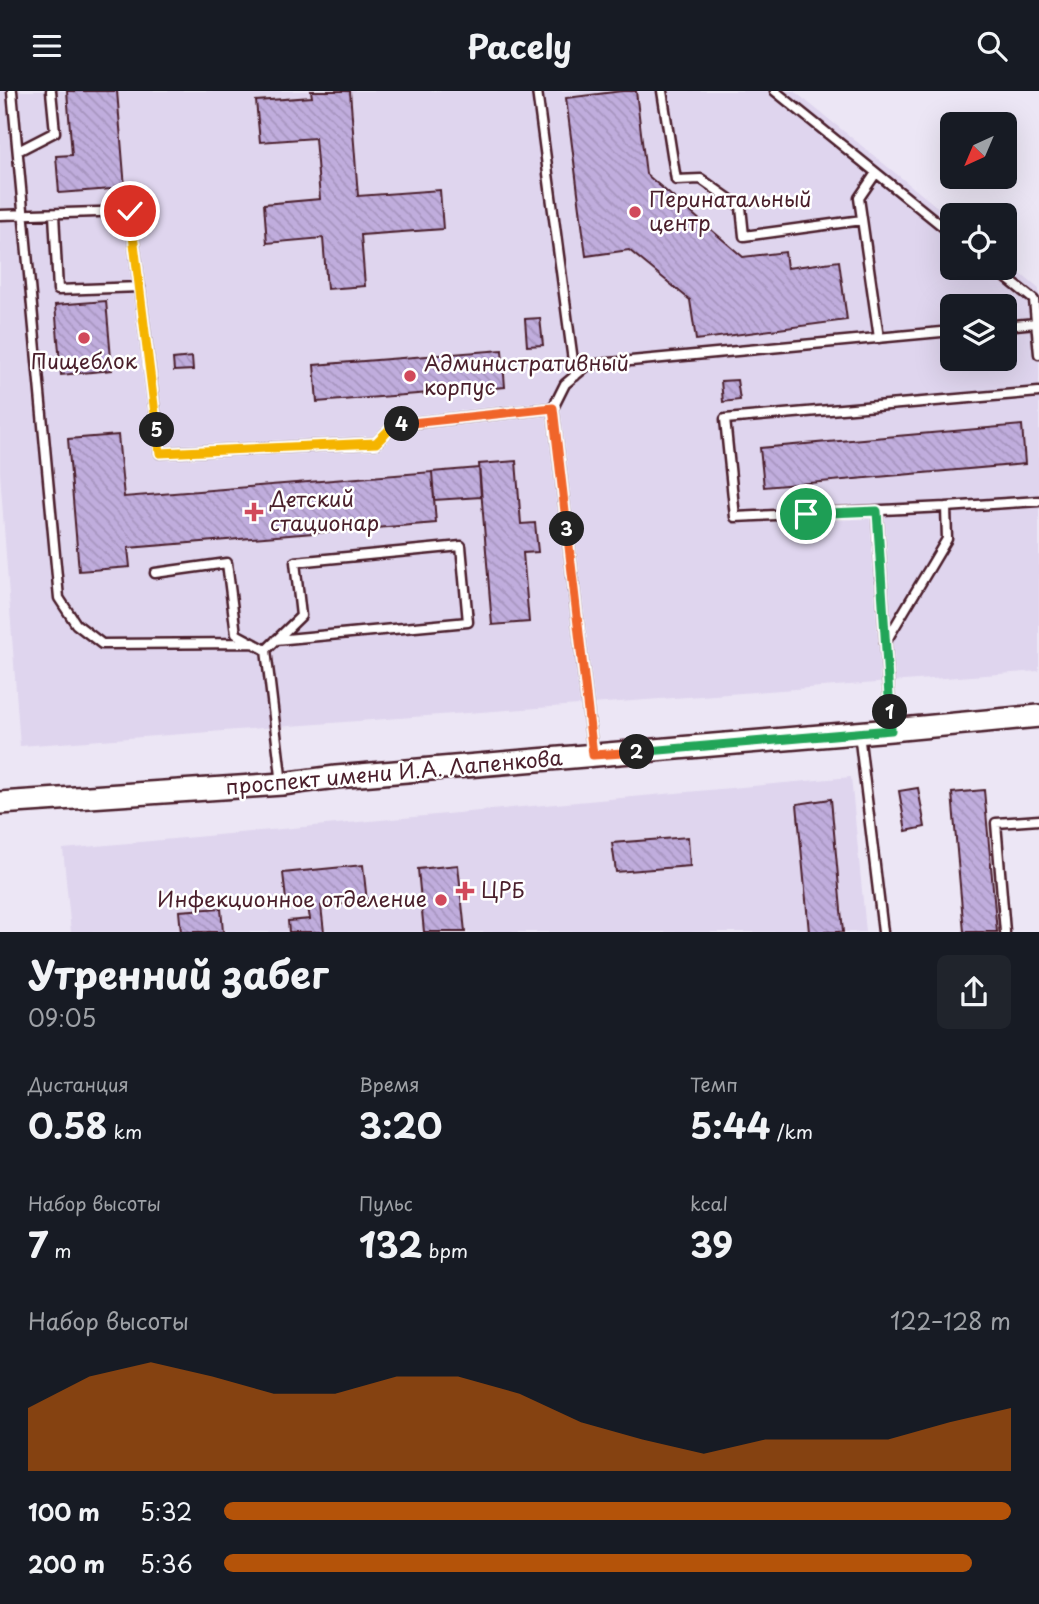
<!DOCTYPE html>
<html lang="ru">
<head>
<meta charset="utf-8">
<style>
  body { margin:0; font-family:"Playpen Sans",sans-serif; background:#20242c; color:#f1f3f6; height:100vh; display:flex; flex-direction:column; font-size:26px; white-space:nowrap }
  * { box-sizing:border-box; margin:0 }
  p { font-size:23px; color:#9ea1a6 }
  .icon { flex:none; width:38px; height:38px; fill:none; stroke:currentColor; stroke-width:2; stroke-linecap:round; stroke-linejoin:round }
  .map { position:relative; height:841px; overflow:hidden }
  .details { display:flex; flex-direction:column; background:#171b24; flex:1 }
  .details>* { flex:none }
  .needle { width:46px; rotate:224deg }
  .controls { position:absolute; left:940px; top:21px; display:grid; gap:14px }
  .controls a { display:grid; place-items:center; width:77px; height:77px; border-radius:10px; background:#171b24; box-shadow:0 7px 28px #0002; font-size:35px }
  .pin { position:absolute; display:grid; place-items:center; width:60px; height:60px; color:#fff; margin:-30px; border:4px solid #fff; border-radius:50%; box-shadow:0 2px 7px #0007 }
  .km { position:absolute; width:35px; height:35px; margin:-18px; border-radius:50%; background:#222; color:#fff; font-size:19px; line-height:35px; text-align:center }
  .round { display:grid; place-items:center; flex:none; width:74px; height:74px; border-radius:10px; background:#20242c }
  .summary { display:flex; align-items:center; justify-content:space-between; height:119px; padding:0 28px }
  h1 { font-size:38px; font-weight:700; line-height:52px }
  .stats { display:grid; grid-template-columns:repeat(3,1fr); gap:10px; height:119px; padding:7px 28px }
  .stats div { display:grid; align-content:center }
  .stats b { font-size:35px; font-weight:700 }
  .stats small { font-size:19px; font-weight:400 }
  .stats p { font-size:19px }
  .chart { height:196px; padding:14px 28px }
  .chart p { display:flex; justify-content:space-between }
  .chart svg { width:100%; height:126px; margin-top:7px; fill:#b45309; opacity:.7 }
  ul { padding:0 28px; list-style:none; font-size:23px }
  li { display:grid; grid-template-columns:112px 84px 1fr; align-items:center; height:52px }
  li i { height:18px; border-radius:9px; background:#b45309 }
  header { display:flex; justify-content:space-between; align-items:center; height:91px; padding:0 28px; background:#171b24; font-size:32px; font-weight:700 }
  .map>svg:first-child { display:block }
  .built { fill:#dfd5ee; fill-rule:evenodd }
  .building { fill:url(#building-back-hatch); stroke:#4a1f2b; stroke-width:2 }
  .lines { fill:none; stroke-linecap:round; stroke-linejoin:round }
  .lane-casing { stroke:#4a1f2b; stroke-width:13 }
  .secondary-casing { stroke:#4a1f2b; stroke-width:26 }
  .lane { stroke:#fff; stroke-width:8 }
  .secondary { stroke:#fff; stroke-width:21 }
  .split-1-casing { stroke:#fff; stroke-width:14 }
  .split-2-casing { stroke:#fff; stroke-width:14 }
  .split-3-casing { stroke:#fff; stroke-width:14 }
  .split-4-casing { stroke:#fff; stroke-width:14 }
  .split-5-casing { stroke:#fff; stroke-width:14 }
  .split-6-casing { stroke:#fff; stroke-width:14 }
  .split-1 { stroke:#22a559; stroke-width:9 }
  .split-2 { stroke:#22a559; stroke-width:9 }
  .split-3 { stroke:#f0652b; stroke-width:9 }
  .split-4 { stroke:#f0652b; stroke-width:9 }
  .split-5 { stroke:#f5b400; stroke-width:9 }
  .split-6 { stroke:#f5b400; stroke-width:9 }
  .poi-dot { fill:#d1495b; stroke:#fff; stroke-width:2.5 }
  .labels { text-anchor:middle; stroke-width:5; stroke-linejoin:round; paint-order:stroke }
  .poi-label { font-size:21px; fill:#4a1f2b; stroke:#fff; text-anchor:start }
  .street-label { font-size:21px; fill:#4a1f2b; stroke:#fff }
</style>
</head>
<body>
<header><svg class="icon" aria-label="menu" viewBox="0 0 24 24"><path d="M4 6h16M4 12h16M4 18h16"/></svg>Pacely<svg class="icon" aria-label="search" viewBox="0 0 24 24"><circle cx="10" cy="10" r="6"/><path d="M15 15l6 6"/></svg></header>
<div class="map">
<svg width="1039" height="841" viewBox="0 0 1039 841">
  <defs>
    <pattern id="building-back-hatch" width="6" height="6" patternUnits="userSpaceOnUse" patternTransform="scale(1.75)"><rect width="6" height="6" fill="#c0addd"/><path d="M-1 5l2 2M0 0l6 6M5-1l2 2" fill="none" stroke="#a694be"/></pattern>
  </defs>
  <rect width="100%" height="100%" fill="#ece6f5"/>
  <filter id="ink" filterUnits="userSpaceOnUse"><feTurbulence type="fractalNoise" baseFrequency=".0143" numOctaves="2"/><feDisplacementMap in="SourceGraphic" scale="14" xChannelSelector="R" yChannelSelector="G"/><feConvolveMatrix kernelMatrix="1 2 1 2 8 2 1 2 1" color-interpolation-filters="sRGB"/></filter>
  <g filter="url(#ink)">
    <path class="built" d="M0,0H794L952,128V177H1004L1005,170L1039,198V580L20,655L0,382ZM952,215H1004V268H952Z
      M851,686L866,841H71L63,758Z"/>
    <path class="building" d="M67,0H117L125,97L59,102L56,65L72,64Z
      M311,0H350L358,105L440,99L443,138L361,144L365,195L327,198L323,147L267,152L264,113L320,108L315,47L260,51L256,10L312,6Z
      M622,0H636L646,83L743,166L785,161L787,177L839,170L847,229L696,249L690,209L629,159L586,165L566,7Z
      M106,210L112,279L61,284L55,214Z
      M540,227L543,254L527,255L525,228Z
      M502,259L505,296L317,311L314,274Z
      M192,266L193,279L174,280L173,268Z
      M737,289L740,309L723,311L721,290Z
      M1022,334L1025,373L764,396L760,357Z
      M118,344L124,406L432,381L436,432L128,457L130,476L79,480L68,348Z
      M516,370L521,433L535,432L538,461L523,462L529,531L492,534L479,373Z
      M479,377L481,406L434,409L432,381Z
      M918,697L925,736L906,740L899,700Z
      M984,699L997,841H964L952,702Z
      M831,708L843,841H809L797,713Z
      M688,746L690,775L616,781L612,752Z
      M363,774L367,811L321,815L324,841H289L288,830L310,828L308,816L287,818L283,782Z
      M458,774L465,841H424L418,778Z
      M221,817L223,841H181L179,820Z"/>
    <g class="lines">
      <g class="lane-casing">
        <path id="lane" d="M12,0L59,507L76,533L102,553L253,552
          M537,0L575,285
          M662,0L676,89L701,88L741,116L744,145L862,129
          M775,0L952,143
          M18,60L55,41L51,0
          M876,82L859,107L879,247
          M54,123L58,199L140,196
          M0,124L130,120L160,362L376,352L394,334L553,317L593,664
          M994,177L1034,209L1039,263
          M1004,235L1036,232
          M553,317L565,293L588,274L952,240
          M946,416L1039,410
          M877,420L891,636
          M155,482L227,472L236,543L266,559L301,525L295,471L461,455L468,531L276,549
          M885,552L947,448L946,416L735,426L725,328L1039,301
          M266,559L282,693
          M859,642L883,841
          M1005,841L996,732L1039,729"/>
      </g>
      <g class="secondary-casing">
        <path id="secondary" d="M0,712L282,693L336,686L891,639L1039,625"/>
      </g>
      <use href="#lane" class="lane"/>
      <use href="#secondary" class="secondary"/>
    </g>
  </g>
  <g class="lines" filter="url(#ink)">
    <g class="split-1-casing">
      <path id="split-1" d="M806,423L877,420L890,621"/>
    </g>
    <g class="split-2-casing">
      <path id="split-2" d="M637,661L891,639L890,621"/>
    </g>
    <g class="split-3-casing">
      <path id="split-3" d="M567,438L593,664L637,661"/>
    </g>
    <g class="split-4-casing">
      <path id="split-4" d="M402,333L553,317L567,438"/>
    </g>
    <g class="split-5-casing">
      <path id="split-5" d="M157,339L160,362L376,352L394,334L402,333"/>
    </g>
    <g class="split-6-casing">
      <path id="split-6" d="M130,120L157,339"/>
    </g>
    <use href="#split-1" class="split-1"/>
    <use href="#split-2" class="split-2"/>
    <use href="#split-3" class="split-3"/>
    <use href="#split-4" class="split-4"/>
    <use href="#split-5" class="split-5"/>
    <use href="#split-6" class="split-6"/>
  </g>
  <g class="poi-dot">
    <circle cx="635" cy="121" r="7"/>
    <circle cx="84" cy="247" r="7"/>
    <circle cx="410" cy="285" r="7"/>
    <path d="M250.5 410.5h7v7h7v7h-7v7h-7v-7h-7v-7h7z"/>
    <path d="M461.5 789.5h7v7h7v7h-7v7h-7v-7h-7v-7h7z"/>
    <circle cx="441" cy="809" r="7"/>
  </g>
  <g class="labels">
    <g class="poi-label">
      <text x="649" y="116">Перинатальный<tspan x="649" dy="24">центр</tspan></text>
      <text x="84" y="278" text-anchor="middle">Пищеблок</text>
      <text x="424" y="280">Административный<tspan x="424" dy="24">корпус</tspan></text>
      <text x="270" y="416">Детский<tspan x="270" dy="24">стационар</tspan></text>
      <text x="481" y="807">ЦРБ</text>
      <text x="427" y="816" text-anchor="end">Инфекционное отделение</text>
    </g>
    <g class="street-label">
      <text transform="translate(394 682) rotate(-5)" y="7">проспект имени И.А. Лапенкова</text>
    </g>
  </g>
</svg>
<div class="controls">
<a><svg class="needle" viewBox="-14 -14 28 28"><path d="M0-13l5 13h-10z" fill="#e53935"/><path d="M0 13l5-13h-10z" fill="#9ea1a6"/></svg></a>
<a><svg class="icon" aria-label="locate" viewBox="0 0 24 24"><circle cx="12" cy="12" r="6"/><path d="M12 2v4M12 18v4M2 12h4M18 12h4"/></svg></a>
<a><svg class="icon" aria-label="layers" viewBox="0 0 24 24"><path d="M12 4l9 5-9 5-9-5zM3 14l9 5 9-5"/></svg></a>
</div>
<div class="pin" style="left:806px;top:423px;background:#1e9e55"><svg class="icon" aria-label="arrive" viewBox="0 0 24 24"><path d="M6 21V4h12l-3 4 3 4H6"/></svg></div>
<div class="pin" style="left:130px;top:120px;background:#d93025"><svg class="icon" aria-label="check" viewBox="0 0 24 24"><path d="M5 12l5 5 9-10"/></svg></div>
<b class="km" style="left:890px;top:621px">1</b>
<b class="km" style="left:637px;top:661px">2</b>
<b class="km" style="left:567px;top:438px">3</b>
<b class="km" style="left:402px;top:333px">4</b>
<b class="km" style="left:157px;top:339px">5</b>
</div>
<section class="details">
<div class="summary"><div><h1>Утренний забег</h1><p>09:05</p></div><a class="round"><svg class="icon" aria-label="share" viewBox="0 0 24 24"><path d="M12 15V3M7 8l5-5 5 5M5 13v7h14v-7"/></svg></a></div>
<div class="stats">
<div><p>Дистанция</p><b>0.58<small> km</small></b></div>
<div><p>Время</p><b>3:20</b></div>
<div><p>Темп</p><b>5:44<small> /km</small></b></div>
</div>
<div class="stats">
<div><p>Набор высоты</p><b>7<small> m</small></b></div>
<div><p>Пульс</p><b>132<small> bpm</small></b></div>
<div><p>kcal</p><b>39</b></div>
</div>
<div class="chart"><p><span>Набор высоты</span>122–128 m</p>
<svg viewBox="0 0 160 44" preserveAspectRatio="none"><path d="M0 44V22L10 11L20 6L30 11L40 17L50 17L60 11L70 11L80 17L90 27L100 33L110 38L120 33L130 33L140 33L150 27L160 22V44z"/></svg>
</div>
<ul>
<li><b>100 m</b>5:32<i style="width:100%"></i></li>
<li><b>200 m</b>5:36<i style="width:95%"></i></li>
</ul>
</section>
</body>
</html>
